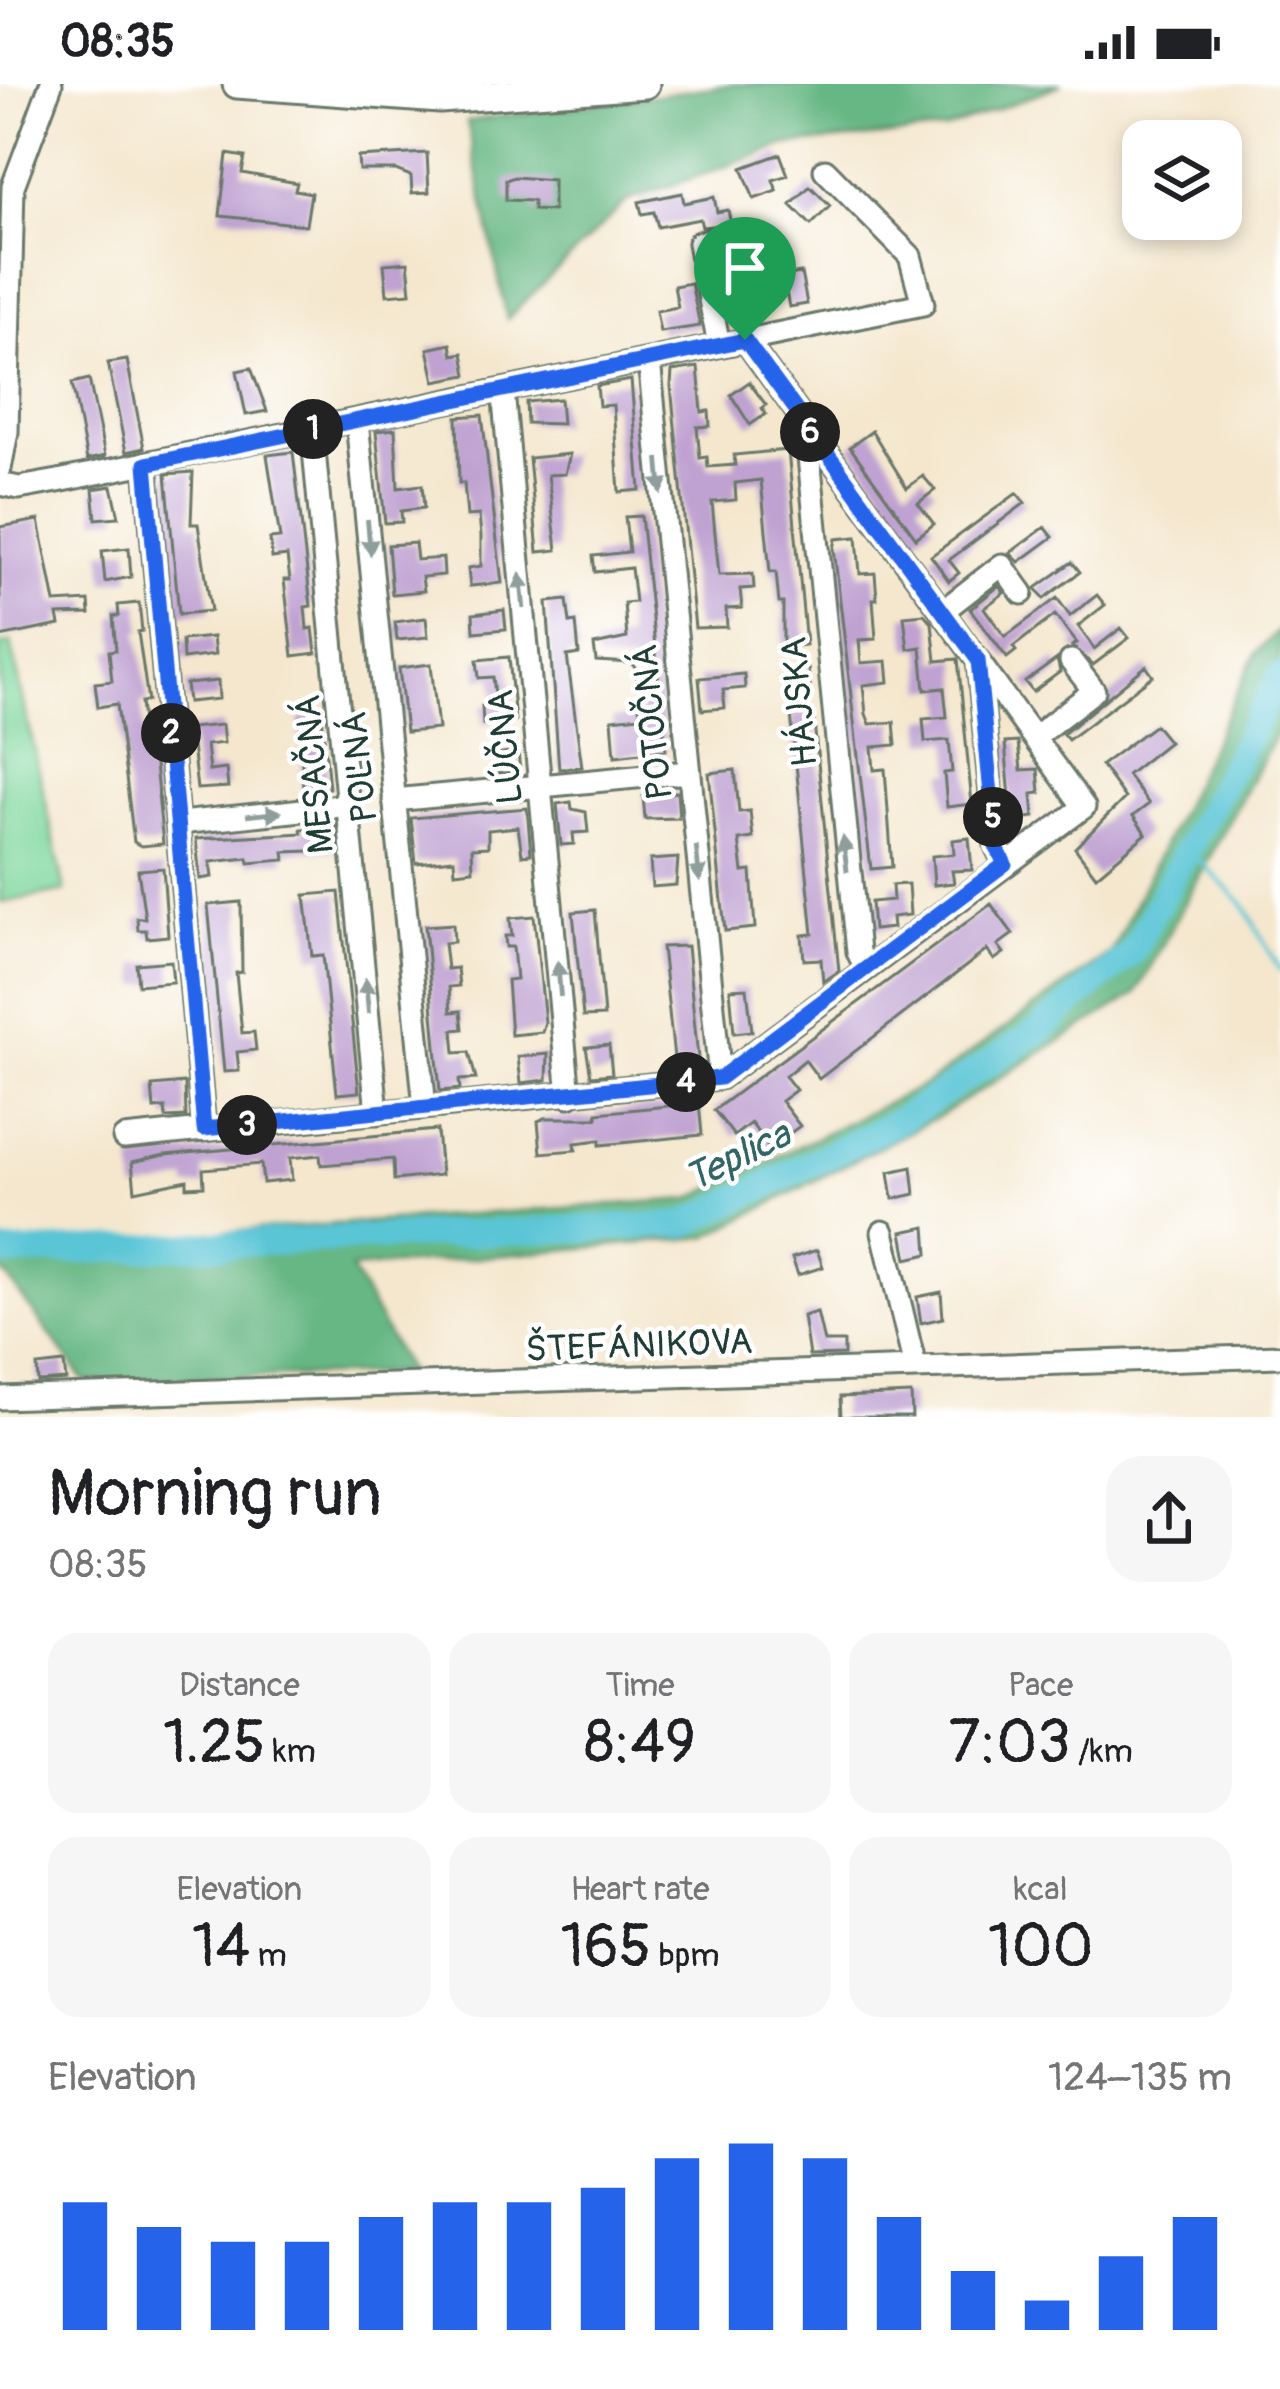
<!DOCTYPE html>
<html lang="en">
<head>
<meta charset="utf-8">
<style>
  body { margin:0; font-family:Pangolin,sans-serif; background:#f6f6f6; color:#202124; height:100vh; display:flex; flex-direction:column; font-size:45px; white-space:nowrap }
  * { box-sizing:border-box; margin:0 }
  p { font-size:39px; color:#757577 }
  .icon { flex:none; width:66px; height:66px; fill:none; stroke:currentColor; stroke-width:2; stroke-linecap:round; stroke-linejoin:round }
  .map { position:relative; height:1333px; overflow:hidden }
  .side { display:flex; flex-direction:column; background:#fff; flex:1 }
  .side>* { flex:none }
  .fabs { position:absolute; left:1122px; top:36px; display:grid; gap:24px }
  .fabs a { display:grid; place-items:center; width:120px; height:120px; border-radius:24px; background:#fff; box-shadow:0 6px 18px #0003; font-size:60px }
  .pin { position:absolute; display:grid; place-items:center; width:102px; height:102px; color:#fff; margin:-123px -51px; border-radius:50% 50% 50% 0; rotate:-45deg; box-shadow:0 0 12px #0007 }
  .pin .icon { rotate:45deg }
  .km { position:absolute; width:60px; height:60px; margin:-30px; border-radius:50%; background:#222; color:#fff; font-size:33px; line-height:60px; text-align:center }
  .round { display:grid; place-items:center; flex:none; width:126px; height:126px; border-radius:36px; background:#f6f6f6 }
  .head { display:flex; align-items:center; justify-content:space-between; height:204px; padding:0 48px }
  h1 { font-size:66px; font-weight:600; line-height:90px }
  .figures { display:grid; grid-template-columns:repeat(3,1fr); gap:18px; height:204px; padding:12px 48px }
  .figures div { display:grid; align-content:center; border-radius:30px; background:#f6f6f6; text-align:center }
  .figures b { font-size:60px; font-weight:600 }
  .figures small { font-size:33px; font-weight:400 }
  .figures p { font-size:33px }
  .chart { height:336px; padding:24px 48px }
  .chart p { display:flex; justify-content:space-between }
  .chart svg { width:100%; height:216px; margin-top:12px; stroke:#2563eb; stroke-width:6 }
  .status { display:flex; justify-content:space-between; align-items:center; height:84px; padding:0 60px; background:#fff; direction:ltr }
  .status svg { height:33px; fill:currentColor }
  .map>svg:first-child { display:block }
  .green { fill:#7dd69b; stroke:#4e8a68; stroke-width:3 }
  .forest { fill:#66b783; stroke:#427a5c; stroke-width:3 }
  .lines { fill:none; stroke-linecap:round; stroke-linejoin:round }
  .stream { stroke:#5ac5d5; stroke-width:4.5 }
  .river { stroke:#5ac5d5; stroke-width:27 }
  .building { fill:#bfa2d1 }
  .minor-casing { stroke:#6a786a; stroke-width:27 }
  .major-casing { stroke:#6a786a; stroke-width:33 }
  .minor { stroke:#fff; stroke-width:21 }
  .major { stroke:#fff; stroke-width:27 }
  .oneway { fill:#8f9e9a }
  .route-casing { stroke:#fff; stroke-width:24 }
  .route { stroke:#2563eb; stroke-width:15 }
  .labels { text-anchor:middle; stroke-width:9; stroke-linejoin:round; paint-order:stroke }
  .street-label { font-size:36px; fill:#1f3d34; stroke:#fff }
  .water-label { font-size:39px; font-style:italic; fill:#316664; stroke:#fff }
</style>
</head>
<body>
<div class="status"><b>08:35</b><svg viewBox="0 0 49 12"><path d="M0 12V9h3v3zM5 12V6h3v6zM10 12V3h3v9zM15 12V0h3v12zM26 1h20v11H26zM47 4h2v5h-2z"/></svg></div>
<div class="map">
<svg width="1280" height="1333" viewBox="0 0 1280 1333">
  <rect width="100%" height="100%" fill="#fff"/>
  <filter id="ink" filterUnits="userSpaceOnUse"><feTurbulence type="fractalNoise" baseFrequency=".00833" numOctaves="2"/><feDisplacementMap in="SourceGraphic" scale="24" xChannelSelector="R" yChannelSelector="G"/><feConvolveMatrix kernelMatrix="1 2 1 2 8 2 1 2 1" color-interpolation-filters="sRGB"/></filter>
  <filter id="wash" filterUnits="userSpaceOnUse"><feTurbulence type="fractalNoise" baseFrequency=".004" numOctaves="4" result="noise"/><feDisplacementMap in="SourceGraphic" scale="48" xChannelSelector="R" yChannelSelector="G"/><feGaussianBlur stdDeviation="2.7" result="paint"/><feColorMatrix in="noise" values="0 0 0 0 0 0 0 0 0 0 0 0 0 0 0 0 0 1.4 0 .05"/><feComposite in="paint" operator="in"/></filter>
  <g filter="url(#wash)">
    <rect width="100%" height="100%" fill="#f4e7ce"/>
    <path class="green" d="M11,559L65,807L0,819V561Z"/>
    <path class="forest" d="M736,0H1062L944,46L787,61L627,117L507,235L467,37Z
      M1280,545V643L1136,910L939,1032L707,1153L351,1185L409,1289L85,1298L0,1184V1164L690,1115L928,999L1111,869L1256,569Z"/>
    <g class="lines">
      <path class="stream" d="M1187,764L1243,820L1280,886"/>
      <path class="river" d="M0,1170L685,1140L899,1037L1041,945L1132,868L1280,593"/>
    </g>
    <g id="blocks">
      <path class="building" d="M427,69L429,108L412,109L411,92L396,86H359L358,73Z
        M227,70L245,73L242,89L297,99L295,106L311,109L306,141L220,132Z
        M780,70L788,91L773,96L777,107L754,115L742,84Z
        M514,93L553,96V127L533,126V117L506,116V96Z
        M810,102L830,122L811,141L791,121Z
        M682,109L684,119L714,113L717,128L728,126L731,140L702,143L700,135L658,143L654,128L642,130L639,118Z
        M741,160L751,179L739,182L744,205L760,202L764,219L755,221L756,230L735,234L721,169Z
        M408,178L411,209L387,211L384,180Z
        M801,189L807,220L789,223L783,192Z
        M691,199L700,242L660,248L656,227L678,223L674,202Z
        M451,260L453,271L463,269L467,291L435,297L428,265Z
        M127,276L144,364L126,368L108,279Z
        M698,283L702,328L709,327L710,342L697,343L700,374L707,373L708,383L735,381L734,371L788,366L806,561L783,563V519H779L776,488H770L761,396L735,399L736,416L712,418L719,491L753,490L754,504L740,505L742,524L726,525L727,543L695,544L671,302L672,287Z
        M251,284L267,327L246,331L237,287Z
        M89,295L105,372L87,376L72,299Z
        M631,296L640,406L619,408L613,321L599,322L597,302Z
        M749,298L766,321L762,324L766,330L750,341L731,311Z
        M560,315L562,340L527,339L526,318Z
        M482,331L502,499L470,502L468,484L481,482V452L479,431L467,432L464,399H459L457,333Z
        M395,345L398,404L422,401L424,424L401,427L402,438L385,439L376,347Z
        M872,347L907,404L923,392L935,406L918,419L934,440L916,454L850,363Z
        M293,368L311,522L305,523L307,545L313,544L316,569L293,572L284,496H290L287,472L272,474L270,455L280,454L267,371Z
        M570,370L565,390L548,391L557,466L538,468L529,374Z
        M193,388L191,440H198L211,527L179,530L166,390Z
        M112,402L119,433L96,435L93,405Z
        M1017,409L1025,419L949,476L959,489L949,497L931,472Z
        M641,432L666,666L615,672L612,635L640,632L636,585L631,579L596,577L594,561L627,554L624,519L635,518L631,484L595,488L593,472L629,468L625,433Z
        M39,436L55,519L89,517L90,530L58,531L60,541L0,553V443Z
        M1045,443L1053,453L1019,478L1010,469Z
        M857,453L860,490L875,489L877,515H873L876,555L859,556L861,579L887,577L889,598L863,601L866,630L870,640L894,638L896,661L872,663L874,686L885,685L892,783L871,785L834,465L836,455Z
        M415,459L417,476L443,474L444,491L422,493L424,507L392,510L388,461Z
        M129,464L131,493L105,498L102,467Z
        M1072,478L1080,488L1044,515L1036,504Z
        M999,502L1004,509L984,524L1005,553L1057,514L1070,532L1097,511L1105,521L1078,542L1089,557L1094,565L1121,544L1129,554L1093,581L1072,562L1077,559L1055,531L1013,563L1016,567L1007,574L970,525Z
        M567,516L570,539L576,538L579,570L567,572L582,683L559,685L547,518Z
        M139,519L142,547L138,548L148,617L141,618L144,649L153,661L163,760L141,762L134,758L117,620L98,623L95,599L112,597L109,567L116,566L113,532H119L118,521Z
        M504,526L506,545L474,548L473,530Z
        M924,530L932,539L936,577L958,575L972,720L947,723L944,689L952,688L949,656L925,658L923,635L947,633L944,604L925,606L921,563L908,565L904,532Z
        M426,534L428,553L397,556L395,538Z
        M213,553L215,571L183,575L182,556Z
        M509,573L515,637L483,640L482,622L496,620L493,593L479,594L477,576Z
        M1057,575L1060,588L1033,608L1025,598Z
        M431,580L438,645L406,648L399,584Z
        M1146,582L1153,592L1068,656L1063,650Z
        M808,584L810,604L787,607L785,586Z
        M744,590L745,604L723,606L725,624L702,626L699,594Z
        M218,597L219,615L188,618L186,600Z
        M813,628L839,887L823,898L821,875L804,876L802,851L813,850L791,630Z
        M322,631L329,704L303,707L300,633Z
        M222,641L224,659L206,661L209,687L226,685L228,703L197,705L190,644Z
        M1155,641L1169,658L1127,691L1149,720L1133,732L1146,750L1096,792L1075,764L1125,714L1101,681Z
        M1018,658L1021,686L1038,685L1040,709L1032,710L1034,733L1012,736L1005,659Z
        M518,668L520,687L495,690L494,671Z
        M735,686L739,728L750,727L753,754L739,756L743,788L751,787L755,844L725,847L709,689Z
        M677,708L679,734L645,735L643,712Z
        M571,718L572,725L586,728L588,748L573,749L574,760L561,761L557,720Z
        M527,724L531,770L522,771L518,743L488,746V763L472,764L473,786L455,788L454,775L416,779L411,734Z
        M335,742L337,766L284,768L285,776L249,779L248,774L210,778L212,793L200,795L196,755L302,749L301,745Z
        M969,754L972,786L952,787L954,799L934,801L932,772L954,770L953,756Z
        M678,774L676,801L652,803L650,776Z
        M163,784L168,852L147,854L146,846H138L137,834H145L138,786Z
        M908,800L910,831L892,833L893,844L873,846L871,818L893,816L892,801Z
        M339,808L359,1008L337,1010L323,871L312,872L305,811Z
        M241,818L242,888L236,889L242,949L254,948L256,966L237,968L239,987L224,988L208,821Z
        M991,820L1013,850L998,861L1004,869L994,876L987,866L819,995L805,976L785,992L796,1006L781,1017L800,1042L786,1052L768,1063L751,1039L734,1052L714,1026Z
        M595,826L604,932L583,933L573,828Z
        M534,832L545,938L542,948L511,951L507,896L516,895L513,863H506L505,852H512L510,834Z
        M453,840L454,858L444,859L447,885L457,884L459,902L449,903L451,928L461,927L463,945L453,946L455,969L469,968L476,995L459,996L460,1005L440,1007L425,842Z
        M687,862L698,974L696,981L675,983L662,863Z
        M171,877L173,898L138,901L136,880Z
        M747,904L752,947L734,949L730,905Z
        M609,961L612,990L591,992L586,963Z
        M548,970L547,996L521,999L518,973Z
        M185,999L186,1033L166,1034L165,1024L154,1025L152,1002Z
        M699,1019L702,1051L600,1061V1056L575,1059L576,1066L541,1069L538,1037L545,1034H597V1029Z
        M437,1046L441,1091L394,1096L393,1075L321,1081L320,1071L290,1074L292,1096L263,1099L261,1080L203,1085L204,1102L187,1103V1096L135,1107L132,1078L165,1071Z
        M912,1083L915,1110L893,1115L889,1088Z
        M926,1143L928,1170L907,1175L902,1148Z
        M817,1166L823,1183L798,1191L792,1174Z
        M941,1208L943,1234L921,1239L917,1213Z
        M817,1228L824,1258H844V1271L809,1272L803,1232Z
        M64,1279L66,1296L38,1298L37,1282Z
        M911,1310L912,1333H841L840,1313Z"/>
    </g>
  </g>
  <g filter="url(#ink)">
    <use href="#blocks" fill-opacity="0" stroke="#6a786a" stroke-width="3"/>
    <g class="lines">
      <g class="minor-casing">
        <path id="minor" d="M717,155L699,159L719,261
          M649,276L720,994
          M503,307L569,1012
          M357,337L425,1024
          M806,343L858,868L866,884
          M312,345L377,1029
          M146,380L204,1045
          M0,385L7,348L13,102L51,0
          M0,400L19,404L58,397L923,220L910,172L825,86
          M944,526L1002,481L1022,509
          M978,576L996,762L1005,780
          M1037,651L1094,607L1071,577
          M394,716L688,688
          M180,739L349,721
          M124,1054L720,994L1084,723L745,256
          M883,1148L915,1283
          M0,1314L1280,1272"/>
      </g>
      <g class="major-casing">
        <path id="major" d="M237,0L440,15L645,0"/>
      </g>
      <use href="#minor" class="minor"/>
      <use href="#major" class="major"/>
    </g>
    <defs><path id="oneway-solid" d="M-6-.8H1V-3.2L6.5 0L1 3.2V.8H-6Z" transform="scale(3)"/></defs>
    <g class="oneway">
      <use href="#oneway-solid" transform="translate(660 392) rotate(85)"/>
      <use href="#oneway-solid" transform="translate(369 453) rotate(85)"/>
      <use href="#oneway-solid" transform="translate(522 507) rotate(-96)"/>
      <use href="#oneway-solid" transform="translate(264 730) rotate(-6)"/>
      <use href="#oneway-solid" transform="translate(845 770) rotate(-97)"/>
      <use href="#oneway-solid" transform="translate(698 780) rotate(84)"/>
      <use href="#oneway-solid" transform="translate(559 895) rotate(-95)"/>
      <use href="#oneway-solid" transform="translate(367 912) rotate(-95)"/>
    </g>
  </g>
  <g class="lines" filter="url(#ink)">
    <g class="route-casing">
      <path id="route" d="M745,256L978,576L996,762L1005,780L720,994L204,1045L146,380Z"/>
    </g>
    <use href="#route" class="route"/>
  </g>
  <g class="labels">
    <g class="street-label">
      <text transform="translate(798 618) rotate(-95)" y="13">HÁJSKA</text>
      <text transform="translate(651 638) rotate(-96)" y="13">POTOČNÁ</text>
      <text transform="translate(504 663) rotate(-95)" y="13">LÚČNA</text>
      <text transform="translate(358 683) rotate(-96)" y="13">POĽNÁ</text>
      <text transform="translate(313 690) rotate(-95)" y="13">MESAČNÁ</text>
      <text transform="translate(639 1260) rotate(-2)" y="13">ŠTEFÁNIKOVA</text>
    </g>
    <g class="water-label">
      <text transform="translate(737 1071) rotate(-26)" y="14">Teplica</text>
    </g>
  </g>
</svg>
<div class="fabs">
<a><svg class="icon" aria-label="layers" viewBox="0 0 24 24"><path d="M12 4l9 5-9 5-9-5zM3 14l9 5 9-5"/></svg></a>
</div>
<div class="pin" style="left:745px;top:256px;background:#1e9e55"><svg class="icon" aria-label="arrive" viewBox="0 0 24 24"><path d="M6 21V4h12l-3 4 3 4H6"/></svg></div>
<b class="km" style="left:313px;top:345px">1</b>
<b class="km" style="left:171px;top:649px">2</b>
<b class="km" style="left:247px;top:1041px">3</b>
<b class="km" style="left:686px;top:998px">4</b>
<b class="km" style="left:993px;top:733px">5</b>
<b class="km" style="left:810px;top:348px">6</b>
</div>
<section class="side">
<div class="head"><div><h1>Morning run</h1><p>08:35</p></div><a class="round"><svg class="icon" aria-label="share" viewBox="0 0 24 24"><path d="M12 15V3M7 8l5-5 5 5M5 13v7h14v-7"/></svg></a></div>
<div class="figures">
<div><p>Distance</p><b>1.25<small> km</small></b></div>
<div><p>Time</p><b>8:49</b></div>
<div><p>Pace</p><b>7:03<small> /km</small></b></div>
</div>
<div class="figures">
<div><p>Elevation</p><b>14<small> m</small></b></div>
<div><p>Heart rate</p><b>165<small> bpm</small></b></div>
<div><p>kcal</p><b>100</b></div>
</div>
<div class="chart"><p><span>Elevation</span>124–135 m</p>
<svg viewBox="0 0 160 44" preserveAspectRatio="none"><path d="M5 44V18M15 44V23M25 44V26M35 44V26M45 44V21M55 44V18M65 44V18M75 44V15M85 44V9M95 44V6M105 44V9M115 44V21M125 44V32M135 44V38M145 44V29M155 44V21"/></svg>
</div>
</section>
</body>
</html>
